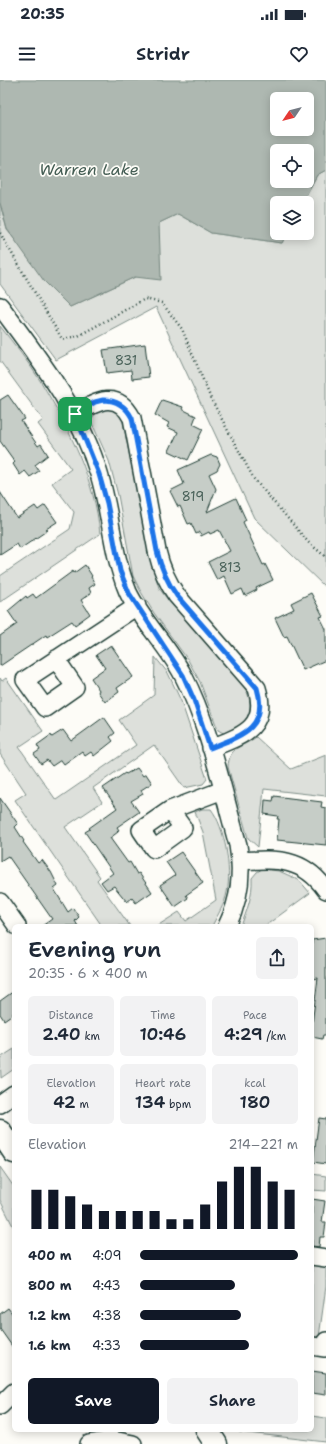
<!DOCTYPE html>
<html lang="en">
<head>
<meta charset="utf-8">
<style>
  body { margin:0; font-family:"Shantell Sans",sans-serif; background:#f2f2f3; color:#1f2937; height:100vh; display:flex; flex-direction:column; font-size:15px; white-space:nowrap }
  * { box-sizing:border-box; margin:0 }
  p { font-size:13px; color:#747a83 }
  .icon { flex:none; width:22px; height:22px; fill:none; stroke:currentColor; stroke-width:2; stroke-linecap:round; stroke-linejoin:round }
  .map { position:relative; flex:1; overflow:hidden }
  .sheet { position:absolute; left:12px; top:844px; width:302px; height:508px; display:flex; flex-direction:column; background:#fff; border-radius:6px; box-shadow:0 2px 10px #0003 }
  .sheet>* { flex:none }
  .needle { width:26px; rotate:235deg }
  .controls { position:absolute; left:270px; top:12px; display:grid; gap:8px }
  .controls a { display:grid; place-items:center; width:44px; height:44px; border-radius:6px; background:#fff; box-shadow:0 2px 10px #0003; font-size:20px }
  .pin { position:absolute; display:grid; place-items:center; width:34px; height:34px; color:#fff; margin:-17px; border-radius:8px; box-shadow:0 2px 6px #0006 }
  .round { display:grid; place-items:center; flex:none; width:42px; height:42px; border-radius:6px; background:#f2f2f3 }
  .summary { display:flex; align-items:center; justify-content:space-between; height:68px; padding:0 16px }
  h1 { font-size:22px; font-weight:600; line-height:30px }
  .metrics { display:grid; grid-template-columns:repeat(3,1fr); gap:6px; height:68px; padding:4px 16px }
  .metrics div { display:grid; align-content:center; border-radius:6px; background:#f2f2f3; text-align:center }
  .metrics b { font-size:17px; font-weight:600 }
  .metrics small { font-size:11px; font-weight:400 }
  .metrics p { font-size:11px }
  .chart { height:112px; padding:8px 16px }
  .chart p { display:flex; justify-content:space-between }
  .chart svg { width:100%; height:72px; margin-top:4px; stroke:#111827; stroke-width:6 }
  .action { display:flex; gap:8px; margin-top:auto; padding:8px 16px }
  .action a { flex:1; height:46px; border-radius:6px; background:#111827; color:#fff; font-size:16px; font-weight:600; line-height:46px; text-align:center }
  .action a+a { background:#f2f2f3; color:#1f2937 }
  ul { padding:0 16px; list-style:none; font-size:13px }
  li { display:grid; grid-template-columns:64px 48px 1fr; align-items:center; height:30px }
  li i { height:10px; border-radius:5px; background:#111827 }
  .status { display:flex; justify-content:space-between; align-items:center; height:28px; padding:0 20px; background:#fff; direction:ltr }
  .status svg { height:11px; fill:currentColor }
  header { display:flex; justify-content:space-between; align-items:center; height:52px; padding:0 16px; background:#fff; font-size:18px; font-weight:600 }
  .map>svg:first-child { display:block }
  .green { fill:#dde0db; stroke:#7e8e88 }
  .water { fill:#aeb8b1; stroke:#75877f; fill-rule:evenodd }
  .building { fill:#c6cdc7; stroke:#1f3d34 }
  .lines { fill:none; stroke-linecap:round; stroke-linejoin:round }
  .minor-casing { stroke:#1f3d34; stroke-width:20 }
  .major-casing { stroke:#1f3d34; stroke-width:25 }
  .path { stroke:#1f3d34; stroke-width:2.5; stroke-dasharray:1 3; stroke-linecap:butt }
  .minor { stroke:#fdfcf7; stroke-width:17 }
  .major { stroke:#fdfcf7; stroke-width:22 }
  .route-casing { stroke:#fff; stroke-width:8 }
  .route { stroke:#1a73e8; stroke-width:5 }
  .labels { text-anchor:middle; stroke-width:3.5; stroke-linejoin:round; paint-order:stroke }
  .number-label { font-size:13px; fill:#496159 }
  .water-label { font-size:16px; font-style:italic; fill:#435c53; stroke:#fdfcf7 }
</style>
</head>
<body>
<div class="status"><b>20:35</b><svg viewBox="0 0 49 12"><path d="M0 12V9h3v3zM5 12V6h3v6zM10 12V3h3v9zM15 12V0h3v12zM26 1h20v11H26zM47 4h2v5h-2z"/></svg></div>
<header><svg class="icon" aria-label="menu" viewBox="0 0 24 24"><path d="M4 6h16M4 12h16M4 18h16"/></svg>Stridr<svg class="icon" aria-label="heart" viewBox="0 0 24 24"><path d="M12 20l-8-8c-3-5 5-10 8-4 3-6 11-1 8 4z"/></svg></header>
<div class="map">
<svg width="326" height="1364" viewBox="0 0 326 1364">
  <rect width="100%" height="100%" fill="#fdfcf7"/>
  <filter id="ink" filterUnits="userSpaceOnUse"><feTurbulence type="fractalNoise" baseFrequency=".025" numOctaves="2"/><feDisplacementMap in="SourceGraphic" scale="8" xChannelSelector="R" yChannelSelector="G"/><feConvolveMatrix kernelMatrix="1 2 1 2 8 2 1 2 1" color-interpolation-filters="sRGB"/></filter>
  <g filter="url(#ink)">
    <path class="green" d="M326,90V508L254,438L156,227L56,280L0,204V123L7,150L70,227L135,197L159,143L178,134L211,153L282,163L287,153H307V123H302L317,95Z
      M0,246C14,264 29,283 41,302C69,348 95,400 100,454L0,522V496L70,449L74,432L52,403L71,389L38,344L43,340L0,281Z
      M110,329L119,334L123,342L148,469L159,508L168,520L239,598C256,622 255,642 225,654L218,650L200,602L188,580L154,533L141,512L133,496L118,415L109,381L91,341C95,331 100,330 110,329Z
      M155,577L168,593L181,621L207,699L203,704L184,708L154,665L93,708L102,722L65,747L100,797L97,800L130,846H102L15,720L26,713L0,674V598L2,601L6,598L43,651L19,667L56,720L136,665L119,640L154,615Z
      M256,657L291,689L326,675V716L264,709L258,767L248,758L228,687C229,666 242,668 256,657Z
      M202,729H211C225,747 232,790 227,812C225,824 217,836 212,846H157L179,832L186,841L216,820L203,752L195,732Z
      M262,789L279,791L299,800L310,813L265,846H241C247,830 253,815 252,798L257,792Z
      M14,969V989L1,998L0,978Z
      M0,1087L14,1107V1148L0,1120Z
      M312,1094L326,1096V1111L312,1110Z
      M312,1185L326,1186V1206L319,1257L312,1258Z
      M312,1336L326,1338V1362L239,1352L238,1350H312Z"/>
    <path class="water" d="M0,0H326V90L317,95L302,123H277V153H287L282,163L211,153L178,134L159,143L161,200L135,197L70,227L44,201L7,149L0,123ZM277,19H307V49H277ZM277,71H307V101H277Z"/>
    <path class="building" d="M145,264L149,297L132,299L131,290L107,293L103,270Z
      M8,315L25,339L21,341L38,366L41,364L48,375L35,385L39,391L30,397L25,391L20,395L13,384L15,382L0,361V320Z
      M162,320L183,327L182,329L196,336L193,344L203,349L188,380L169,371L178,352L167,347L169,343L155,335Z
      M211,375L217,377L220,384L217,390L209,394L216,409L207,432L236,418L246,440L243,442L263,485L265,484L273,500L256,508L257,510L245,516L242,509L232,514L224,496L217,500L208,482L230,471L219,450L210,454L209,452L201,456L200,452L196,454L191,443L188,444L180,426L178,427L170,411L184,404L178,390Z
      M0,412L17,438L35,426L38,430L45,425L57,442L46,449L48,450L20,469L17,464L0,475Z
      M85,485L92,496L91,497L95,504L89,508L91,513L81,520L90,534L75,545L72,541L47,557L46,555L0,586V556L17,544L8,531L26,516L27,518L33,514L36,518L73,491L74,493Z
      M311,513L323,536L320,537L326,549V580L303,590L287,556L284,557L275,538L294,529L291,523Z
      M111,565L133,597L117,608L119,612L105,622L98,612L99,610L91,598L105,588L96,575Z
      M104,637L115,653L110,657L113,661L94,676L91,672L85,676L82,671L64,684L61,680L52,686L47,680L41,684L34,674L40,670L37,665L51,655L52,657L63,650L71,661Z
      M137,688L143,696L146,694L152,703L141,710L143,714L131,721L139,732L117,747L119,750L117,751L118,752L110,758L128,783L130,782L137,794L139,793L152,812L136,823L132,818L127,822L114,806L107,810L101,802L113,793L85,752L90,749L89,748L117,728L103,708L125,693L126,694Z
      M274,716L322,722L321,727L326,728V765L277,760L279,739H277L278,736L264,734L265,720L273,721Z
      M0,718L18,744L15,747L24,761L23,762L38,783L42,780L51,792L58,806L54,809L68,832L73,828L79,837L75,841L78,846H42L52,839L8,776L0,781Z
      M181,772L203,803L186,815L188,818L175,827L160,805L175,795L166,782Z
      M326,858V955H323L322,959L312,957V944L318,898L312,899V860Z
      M14,911V933L4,940L0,934V921Z
      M319,1038L326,1039V1084L313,1082Z
      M312,1119L325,1121L322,1142H326L324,1157H320L319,1167L312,1166Z
      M8,1228L14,1236V1269L0,1249V1234Z
      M312,1291L326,1293V1315L312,1313Z"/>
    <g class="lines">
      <g class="minor-casing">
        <path id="minor" d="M0,226C39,279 80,330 99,394C111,433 112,474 128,512C141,540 168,566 183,595C210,647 222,709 238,765C243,794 240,819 227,846
          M75,334C96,322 117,309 132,338L157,471C161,488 167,502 177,516L257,608C269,648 241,656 211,668
          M56,579L75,607L45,628L25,600L137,526
          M170,730L183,748L154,769L141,750L170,730L223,710
          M241,781C276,779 303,777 326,810
          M0,822L17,846
          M0,1024L14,1014
          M312,1176L326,1178
          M312,1266L325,1268L326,1261
          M0,1326L14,1312
          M89,1364L113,1360L133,1364"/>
      </g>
      <g class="major-casing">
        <path id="major" d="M0,1051L14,1072
          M207,1350L216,1364"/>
      </g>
      <path class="path" d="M0,153L62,259L78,256L145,219L162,223L182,249L211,319L254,399L309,463L326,477"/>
      <use href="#minor" class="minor"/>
      <use href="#major" class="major"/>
    </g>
  </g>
  <g class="lines" filter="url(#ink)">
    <g class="route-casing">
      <path id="route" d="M103,320C117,320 126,326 132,338L157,471C161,488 167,502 177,516L257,608C269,648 241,656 210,668L194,620L183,595L129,513L120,491L107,423L99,394L75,334L95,322Z"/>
    </g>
    <use href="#route" class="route"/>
  </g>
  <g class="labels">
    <g class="number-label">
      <text x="126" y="285">831</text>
      <text x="193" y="421">819</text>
      <text x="230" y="492">813</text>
    </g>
    <g class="water-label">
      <text x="89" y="95">Warren Lake</text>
    </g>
  </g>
</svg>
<div class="controls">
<a><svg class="needle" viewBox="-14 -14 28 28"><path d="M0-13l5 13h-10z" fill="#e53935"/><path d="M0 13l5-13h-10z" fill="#747a83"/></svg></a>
<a><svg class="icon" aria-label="locate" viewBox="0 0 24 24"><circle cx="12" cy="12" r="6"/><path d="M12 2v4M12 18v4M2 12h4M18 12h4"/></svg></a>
<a><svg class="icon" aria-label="layers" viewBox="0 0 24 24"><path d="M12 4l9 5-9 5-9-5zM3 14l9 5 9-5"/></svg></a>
</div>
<div class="pin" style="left:75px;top:334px;background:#1e9e55"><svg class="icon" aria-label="arrive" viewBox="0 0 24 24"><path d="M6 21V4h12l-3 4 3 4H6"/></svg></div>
<section class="sheet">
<div class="summary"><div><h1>Evening run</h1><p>20:35 · 6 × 400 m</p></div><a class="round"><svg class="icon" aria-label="share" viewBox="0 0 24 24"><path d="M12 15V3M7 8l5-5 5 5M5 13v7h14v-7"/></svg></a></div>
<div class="metrics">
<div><p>Distance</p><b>2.40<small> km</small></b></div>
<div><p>Time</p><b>10:46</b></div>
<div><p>Pace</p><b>4:29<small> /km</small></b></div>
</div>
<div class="metrics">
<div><p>Elevation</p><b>42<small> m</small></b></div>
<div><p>Heart rate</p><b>134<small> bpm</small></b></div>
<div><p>kcal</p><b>180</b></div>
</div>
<div class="chart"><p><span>Elevation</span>214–221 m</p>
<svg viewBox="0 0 160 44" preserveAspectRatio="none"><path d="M5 44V20M15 44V20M25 44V24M35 44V29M45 44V33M55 44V33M65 44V33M75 44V33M85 44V38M95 44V38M105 44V29M115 44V15M125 44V6M135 44V6M145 44V15M155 44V20"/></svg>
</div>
<ul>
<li><b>400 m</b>4:09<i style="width:100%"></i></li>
<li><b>800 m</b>4:43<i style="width:60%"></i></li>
<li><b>1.2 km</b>4:38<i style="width:64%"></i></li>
<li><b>1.6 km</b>4:33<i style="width:69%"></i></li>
</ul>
<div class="action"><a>Save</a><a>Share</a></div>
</section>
</div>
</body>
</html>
